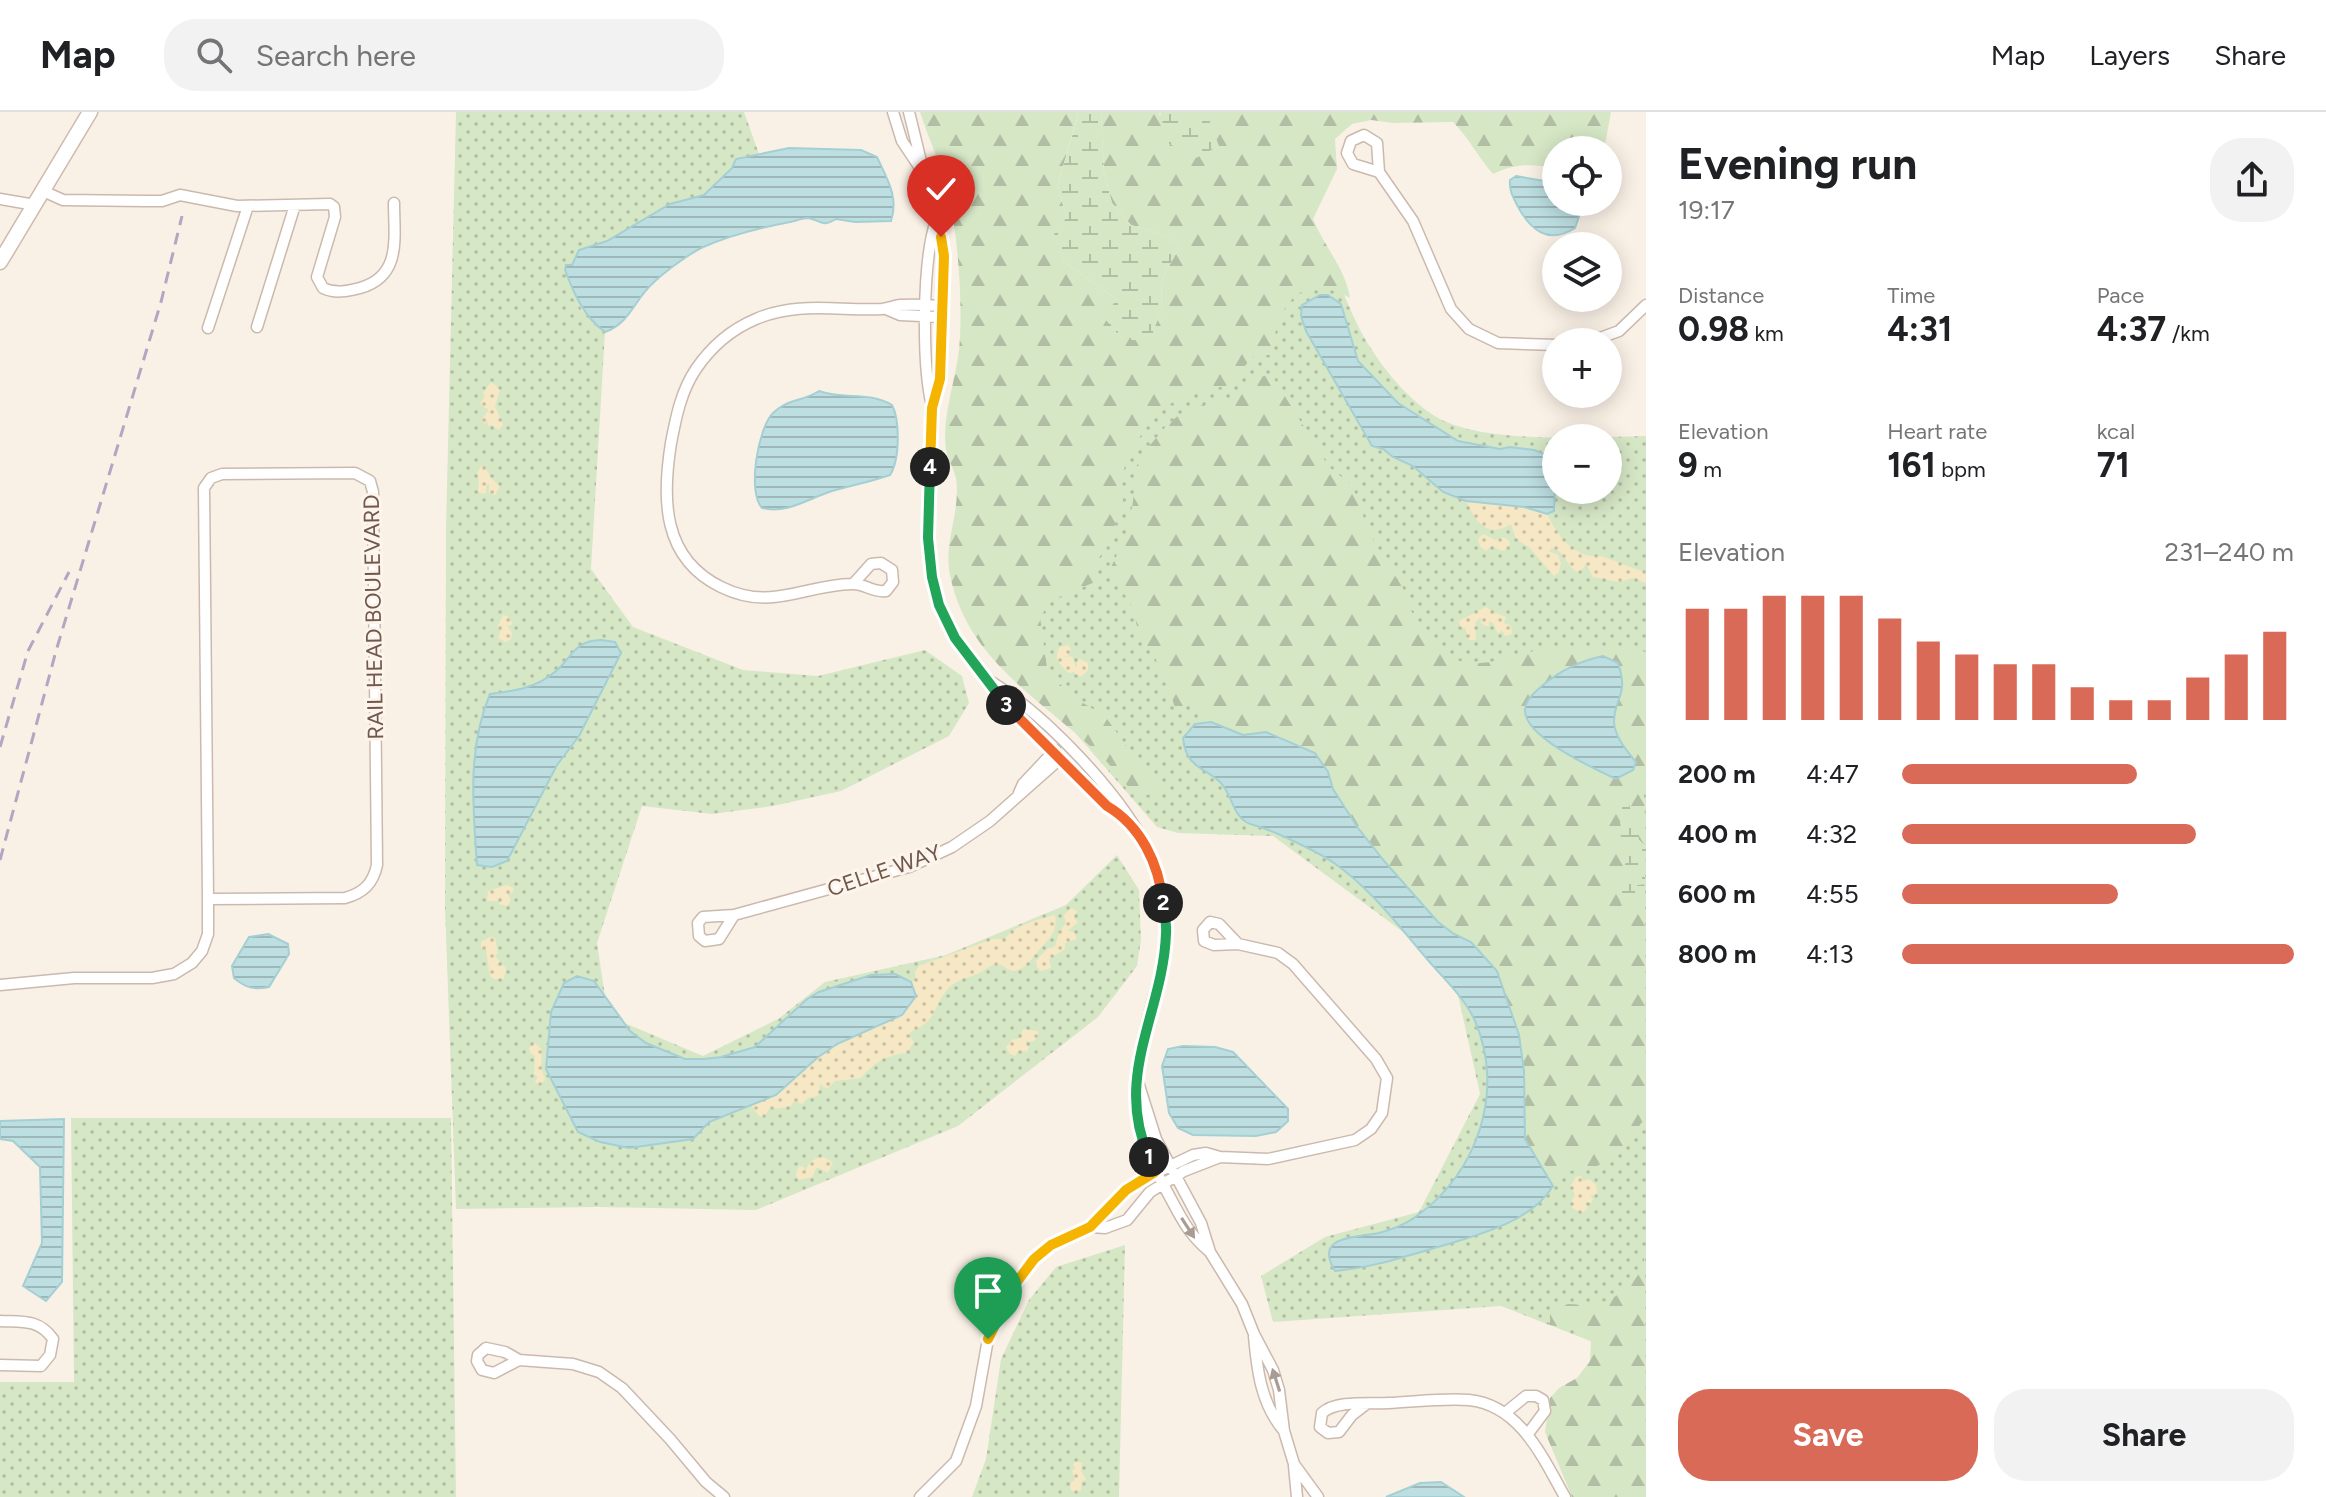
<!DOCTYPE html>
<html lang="en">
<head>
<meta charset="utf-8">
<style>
  body { margin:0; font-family:Figtree,sans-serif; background:#f2f2f2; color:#202124; height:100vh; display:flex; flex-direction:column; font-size:30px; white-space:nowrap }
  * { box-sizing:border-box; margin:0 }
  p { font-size:26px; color:#757577 }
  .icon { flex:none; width:44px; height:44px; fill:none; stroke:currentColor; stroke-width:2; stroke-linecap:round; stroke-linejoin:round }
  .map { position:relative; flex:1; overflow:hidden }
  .side { display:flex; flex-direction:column; background:#fff; width:680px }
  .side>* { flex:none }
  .tools { position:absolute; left:1542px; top:24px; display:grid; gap:16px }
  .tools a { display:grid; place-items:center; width:80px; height:80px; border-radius:50%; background:#fff; box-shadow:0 4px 20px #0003; font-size:40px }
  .pin { position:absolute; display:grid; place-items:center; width:68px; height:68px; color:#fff; margin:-82px -34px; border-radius:50% 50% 50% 0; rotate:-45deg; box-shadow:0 0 8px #0007 }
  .pin .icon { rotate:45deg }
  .km { position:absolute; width:40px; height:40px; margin:-20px; border-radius:50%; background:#222; color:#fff; font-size:22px; line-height:40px; text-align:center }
  .round { display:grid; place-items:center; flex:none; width:84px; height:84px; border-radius:32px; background:#f2f2f2 }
  .head { display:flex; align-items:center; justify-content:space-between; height:136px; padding:0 32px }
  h1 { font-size:44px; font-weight:700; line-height:60px }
  .metrics { display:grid; grid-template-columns:repeat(3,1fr); gap:12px; height:136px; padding:8px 32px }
  .metrics div { display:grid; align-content:center }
  .metrics b { font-size:34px; font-weight:700 }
  .metrics small { font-size:22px; font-weight:400 }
  .metrics p { font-size:22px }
  .chart { height:224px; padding:16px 32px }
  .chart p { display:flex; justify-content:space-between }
  .chart svg { width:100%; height:144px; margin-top:8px; stroke:#d96a57; stroke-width:6 }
  .cta { display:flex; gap:16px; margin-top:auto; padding:16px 32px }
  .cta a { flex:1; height:92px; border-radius:32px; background:#d96a57; color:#fff; font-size:32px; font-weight:700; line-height:92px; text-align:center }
  .cta a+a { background:#f2f2f2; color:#202124 }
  ul { padding:0 32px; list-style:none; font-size:26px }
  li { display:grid; grid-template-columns:128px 96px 1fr; align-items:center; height:60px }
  li i { height:20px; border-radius:10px; background:#d96a57 }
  header { display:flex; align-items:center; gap:48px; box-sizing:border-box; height:112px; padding:0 40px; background:#fff; border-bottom:2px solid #e0e0e0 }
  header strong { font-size:38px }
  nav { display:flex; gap:44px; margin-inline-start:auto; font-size:28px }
  .search { width:560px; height:72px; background:#f2f2f2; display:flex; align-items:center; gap:20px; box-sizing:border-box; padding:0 28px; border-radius:32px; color:#757577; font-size:30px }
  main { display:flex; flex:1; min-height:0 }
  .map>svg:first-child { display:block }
  .green { fill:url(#green-dots); fill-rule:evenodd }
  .forest { fill:url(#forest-firs) }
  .wetland { fill:url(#wetland-marsh) }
  .sand { fill:url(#sand-dots) }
  .water { fill:url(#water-rules); stroke:#a4cfd3; stroke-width:2 }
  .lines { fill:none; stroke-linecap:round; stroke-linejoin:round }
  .street-casing { stroke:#cbb9ae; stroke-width:13 }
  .secondary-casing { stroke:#cfbaae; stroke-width:17 }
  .street { stroke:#fff; stroke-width:10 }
  .secondary { stroke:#fff; stroke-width:14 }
  .rail { stroke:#b3a6c3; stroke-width:3; stroke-dasharray:12 8; stroke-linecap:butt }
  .oneway { fill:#aa9b94 }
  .split-1-casing { stroke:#fff; stroke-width:16 }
  .split-2-casing { stroke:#fff; stroke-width:16 }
  .split-3-casing { stroke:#fff; stroke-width:16 }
  .split-4-casing { stroke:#fff; stroke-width:16 }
  .split-5-casing { stroke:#fff; stroke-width:16 }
  .split-1 { stroke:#f5b400; stroke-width:10 }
  .split-2 { stroke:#22a559; stroke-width:10 }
  .split-3 { stroke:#f0652b; stroke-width:10 }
  .split-4 { stroke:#22a559; stroke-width:10 }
  .split-5 { stroke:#f5b400; stroke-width:10 }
  .labels { text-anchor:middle; stroke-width:6; stroke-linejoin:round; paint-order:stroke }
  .street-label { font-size:22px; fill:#71584d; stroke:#fdf5ec }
</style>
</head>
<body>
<header>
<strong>Map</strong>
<div class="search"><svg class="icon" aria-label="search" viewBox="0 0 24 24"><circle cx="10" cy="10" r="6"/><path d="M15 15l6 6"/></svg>Search here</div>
<nav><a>Map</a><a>Layers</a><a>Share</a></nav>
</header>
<main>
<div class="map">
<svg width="1646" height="1385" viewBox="0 0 1646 1385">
  <defs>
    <pattern id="green-dots" width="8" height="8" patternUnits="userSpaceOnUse" patternTransform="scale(2)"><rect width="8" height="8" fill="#d6e7c6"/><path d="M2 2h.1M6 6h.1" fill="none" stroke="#b2bea3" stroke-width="1.8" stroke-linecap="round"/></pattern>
    <pattern id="forest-firs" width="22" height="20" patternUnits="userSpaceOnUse" patternTransform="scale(2)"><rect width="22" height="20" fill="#d6e7c6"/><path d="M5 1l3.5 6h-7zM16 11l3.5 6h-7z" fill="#b2bea3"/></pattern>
    <pattern id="wetland-marsh" width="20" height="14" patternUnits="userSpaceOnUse" patternTransform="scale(2)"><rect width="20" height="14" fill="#d6e7c6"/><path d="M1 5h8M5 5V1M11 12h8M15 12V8" fill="none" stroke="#b2bea3"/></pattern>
    <pattern id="sand-dots" width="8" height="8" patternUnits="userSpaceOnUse" patternTransform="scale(2)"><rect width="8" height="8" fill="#f6e8c4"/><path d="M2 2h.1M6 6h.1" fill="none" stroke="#ccbfa1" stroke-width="1.8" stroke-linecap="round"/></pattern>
    <pattern id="water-rules" width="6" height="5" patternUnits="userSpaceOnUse" patternTransform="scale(2)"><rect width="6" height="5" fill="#bddfe2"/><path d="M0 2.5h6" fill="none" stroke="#9eb8b9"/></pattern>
  </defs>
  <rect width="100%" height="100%" fill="#faf1e6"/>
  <path class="green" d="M456,0H744L759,42L744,45L704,83L670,92L607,129L579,138L570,172L582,198L605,220L591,457L633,515L743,558L818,564L925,538L962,564L969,591L949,624L841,679L773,694L712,702L642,694L597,831L608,904L703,944L778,907L825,870L946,843L1066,793L1117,743L1139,778L1141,828L1137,854L1098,905L958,1014L756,1098L598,1095L456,1097L445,796L446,417Z
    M1292,164L1337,167C1348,190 1357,217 1372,238C1387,262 1415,294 1440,307C1488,332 1591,325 1646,324V1385L1618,1240L1501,1194L1273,1210L1261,1164L1325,1125L1419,1100L1480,982L1452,856L1273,724L1178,721L1157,715L1031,570L988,533L1156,274ZM1556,326H1608V378H1556Z
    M71,1006H451L456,1385H0V1270H74Z
    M1125,1133L1119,1385H972L986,1347L1001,1247L1029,1188L1056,1155Z"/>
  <path class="forest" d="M920,0H1077L1078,3L1057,75L1067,105L1055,122L1064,150L1116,187L1106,207L1123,228H1149L1161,199L1162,167L1180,134L1161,122L1131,113L1112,91L1104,61L1101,0H1160L1159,3L1206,6V0H1611L1604,38H1556V56C1532,52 1516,51 1493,62C1478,45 1469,26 1453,10L1393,11L1371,8L1352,12L1335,27L1337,57L1313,107C1324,134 1346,158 1350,186C1298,157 1277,196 1271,243H1255L1226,274L1190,281L1170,292L1154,305L1128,342L1122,365L1123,389L1106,437L1096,449L1095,470L1052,488L1040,505L1047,556L1061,573L1083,591L1105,604L1142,656L1153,663L1160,681L1139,684C1125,674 1118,661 1106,649C1048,591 967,551 950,463C943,431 961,399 956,367C954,357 948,348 946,338C941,301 959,262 960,225C962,184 958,125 949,86C943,57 929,28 920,0Z
    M1271,262L1329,355L1353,374L1357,390L1382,448L1396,465L1407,483L1410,497L1433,535L1446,545L1470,552L1491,550L1553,534L1633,537L1646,540V671L1644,683L1646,734L1639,728L1630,692L1620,720L1626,750L1620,764L1632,792L1637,773L1645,772L1646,1005C1632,1023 1616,1048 1594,1055C1581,1059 1568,1057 1556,1063L1538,1047L1525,1027L1524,959L1519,924L1497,859L1471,831L1454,822L1438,810L1385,750L1358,716L1333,677L1328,660L1315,641L1266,620L1243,623L1211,610L1184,587L1185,600L1177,602L1168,574L1159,564C1158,544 1154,545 1144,530C1136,518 1136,505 1131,493C1125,481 1115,471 1109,459L1128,421L1135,376L1134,362L1140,345L1167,313L1179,303L1195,295L1232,287L1253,267Z
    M1645,1143L1646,1385H1572L1545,1320L1550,1286L1559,1276L1577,1266L1590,1249L1591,1229L1571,1217L1550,1213V1197C1556,1195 1563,1193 1569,1192C1578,1192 1586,1195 1594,1193C1619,1186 1642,1169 1645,1143Z"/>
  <path class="wetland" d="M1077,0H1101L1104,61L1112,91L1131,113L1161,122L1180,134L1162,167L1161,199L1150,228H1123L1105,207L1116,187L1064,150L1054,122L1067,105L1057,75L1078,4Z
    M1160,0H1206L1219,34L1196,46L1168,31Z
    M1629,692L1639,728L1646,734L1645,772L1637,773L1632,792L1623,797L1618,783L1620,764L1626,750L1618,696Z"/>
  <path class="sand" d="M491,270L500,277L495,294L503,313L498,318L493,313L488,314L487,308L485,312L481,308L489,298L480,292L485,284L483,281Z
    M481,354L485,355L491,366L500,374L495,383L489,381V372L486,373V381L482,382L478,379L479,369L477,362Z
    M1466,389L1524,395L1547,402C1555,419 1567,437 1586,443C1592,445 1598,443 1604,445C1619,451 1631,456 1646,460V471L1633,466L1619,470L1593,465L1586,452L1579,461C1566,455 1566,439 1552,436L1549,439L1558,443L1561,451L1559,460L1554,464L1529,435L1516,427L1511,412C1487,427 1476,410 1466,389Z
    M1483,422L1495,428L1504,425L1510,430L1509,436L1502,439L1492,434L1486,439L1480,434L1478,427Z
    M1486,495L1491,498L1492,502L1496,501L1506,505L1504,511L1511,514L1512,522L1505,524L1502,518L1498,522L1493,511L1489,509V514H1485L1481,511V505L1475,511L1476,528H1469L1465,516L1460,515L1459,509Z
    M503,503L507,504L513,512L509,514L506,512L512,521L511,527L506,530L498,526L501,518L497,516Z
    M1068,533L1071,537L1069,543L1064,545L1072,544L1076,556L1078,546L1088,551V558L1082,564H1077L1074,560L1068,561C1061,551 1052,548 1060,535Z
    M507,773L514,776L512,781H507L511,788L507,794L499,792L501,783L498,789H487L488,779Z
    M1071,796L1077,799L1074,806L1078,810L1068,819L1074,820L1077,827L1065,831V837L1049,847L1051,856L1041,859L1037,855L1036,849L1047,837L1055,835L1059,820L1066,811L1064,803Z
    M1055,803C1058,820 1049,827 1039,838C1029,850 1018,868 1002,853C990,851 989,856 979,861C968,866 954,868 946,879C932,898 936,910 910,920L909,924L914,930L907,941C887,942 873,951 861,966L835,969L827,977L820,972L818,984L808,986L802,992L794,989L790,995L769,997L764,1005L759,1004L751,993L798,964L817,946L837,932L902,903L916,884L911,870L916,868L915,860L919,854L993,827H1005C1014,813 1040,807 1055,803Z
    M490,825L495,826L498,841L495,844L500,850L497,854L503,853L506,856L504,867H494L490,864L486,838L481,836V830Z
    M1023,917L1038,919V924L1033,930L1026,929L1029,936L1027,939L1018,940L1015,944L1010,942L1006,935L1012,928L1020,926Z
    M535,931L542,938L541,956L545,967L540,974L535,970L538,964L534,963L535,944L531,942L529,936Z
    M821,1044L833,1050L828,1061L817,1055L812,1065L798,1068L796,1062L799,1054L804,1055L805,1059L810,1050Z
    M1581,1064L1583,1069L1589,1067L1596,1073L1597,1080L1594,1084L1590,1082L1593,1087L1591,1091H1585L1588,1096L1582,1101L1572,1096V1088L1575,1083L1571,1074L1576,1065Z
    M1075,1349L1082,1351L1081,1359L1086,1367L1081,1370V1378L1076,1380L1071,1378L1070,1372L1075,1368L1072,1359L1076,1356L1073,1353Z"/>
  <path class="water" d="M789,36L861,38L877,45C887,67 899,85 891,109L855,110L836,107C821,116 822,108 808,106C803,106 795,109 790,110C759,116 730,123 701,136C686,144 663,161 651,173C634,189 629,212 605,220C584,205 574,182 565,158L566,153H572L579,138L607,129L670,92L704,83L732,56L736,47Z
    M1516,64L1556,71V90H1584L1575,116C1548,133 1530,118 1517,93C1513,85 1509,78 1510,68Z
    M1320,183H1328L1341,192L1358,249L1398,291L1458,329L1500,337L1510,335L1534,338L1556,347L1554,399L1547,402L1524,395L1466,389L1443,380L1413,354L1393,345L1383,337L1372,334L1306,219L1301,204L1302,193Z
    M819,279C843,288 869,279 892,293C900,308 900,348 890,363C870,370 849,374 829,380C806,388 786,402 762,396C747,380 758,316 773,301C786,287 805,289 819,279Z
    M601,528L615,530L621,541L579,624L557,653L507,749L492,755L477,753C473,696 467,636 490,582C514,579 537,576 556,559C574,543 574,529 601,528Z
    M1603,544L1618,551C1629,583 1615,584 1614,609C1614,624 1627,639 1636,650L1633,658L1616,667C1595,657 1524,625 1525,598C1525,588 1536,579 1543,573C1561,558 1580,549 1603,544Z
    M1211,610L1243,623L1266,620L1315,641L1328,660L1333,677L1358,716L1385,750L1438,810L1454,822L1471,830L1497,859L1519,923L1524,959L1525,1027L1553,1074C1532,1109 1481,1122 1445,1133C1406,1144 1376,1155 1335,1159C1313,1123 1356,1126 1379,1121C1392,1118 1408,1111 1418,1103C1478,1060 1505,978 1475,909C1465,886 1443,866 1427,847C1399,814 1370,776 1334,751C1320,741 1280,722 1263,716C1258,714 1251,713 1246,710C1232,701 1232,682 1220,670C1202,654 1186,655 1183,626L1195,612Z
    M268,822L288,832L289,842L269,875C254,878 246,876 234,866L232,854L249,825Z
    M895,862L911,870L916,884L902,903L837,932L817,946L776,983L709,1010L693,1027L629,1036L600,1030L578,1020L546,957L551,900L564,871L577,864L594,869L630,919L646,931L685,947H704L721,945L755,935L807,887L819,880L871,863Z
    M1183,934L1215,935L1233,940L1288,997V1009L1276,1020L1256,1024L1193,1023L1178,1016L1169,1001L1162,954L1168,937Z
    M64,1007L62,1170L46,1189L23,1174L42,1131L40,1055L13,1029L0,1027V1009Z
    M1441,1370L1464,1385H1386L1420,1371Z"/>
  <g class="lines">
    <g class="street-casing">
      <path id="street" d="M893,0L902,29L920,56
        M909,0L944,144L940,267L932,296L928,426L932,465L939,493L955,526L1002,589L1107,694L1126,706
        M1379,60L1353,52L1347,41L1351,29L1364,23L1377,31L1379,60L1413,109L1451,197L1469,217L1498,231L1556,233
        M43,79L63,88L146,89H162L180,83L237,94L330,92L334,95L335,105L317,165L323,176C335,182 348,179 360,176C402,164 394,126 394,91
        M0,87L35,93
        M886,197L900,203L943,205
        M257,215L295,93
        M208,216L248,94
        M1589,230L1619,219L1646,193
        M932,294C922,254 922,149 936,109
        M355,361L370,369L373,380L377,753C373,772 363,781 345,786L208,787L204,376L211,366L222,362Z
        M854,471L871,452L881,451L892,458L893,470L886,479C873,481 864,471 852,472C803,473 772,500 721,475C662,446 662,387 671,331C676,305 681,279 696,257C711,235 732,217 756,207C797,189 839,199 882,197C888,196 894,194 900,193C914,192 929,193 943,194
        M990,569C1046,603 1126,686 1152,747C1161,768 1165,795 1166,818C1167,840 1160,863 1154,884C1133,962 1123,1002 1165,1076C1180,1103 1186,1120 1210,1140L1201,1111L1156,1027L1137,967
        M1019,681L1023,672L1055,638
        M734,803L719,827L705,829L699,824L698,811L703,805L734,803L909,755L952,735L990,709L1061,646
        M0,873L74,866H152L174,862L192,851L202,839L208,822V787
        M1090,1115L1105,1116L1127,1108L1150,1080L1184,1059L1220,1045
        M1210,1140L1242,1192L1254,1222L1273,1258L1279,1278L1284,1319L1294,1352L1318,1385
        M0,1209C23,1210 39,1207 53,1227L50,1243L41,1254L0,1253
        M1254,1224C1257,1258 1261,1292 1284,1319
        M519,1248L494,1261L482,1258L477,1249L478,1243L486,1236L505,1240L519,1248L573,1252L599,1260L622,1276L670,1327L706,1370L724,1385
        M1365,1293L1352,1303L1339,1320L1328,1321L1320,1315L1322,1301C1336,1288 1369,1292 1388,1291C1414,1290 1442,1286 1469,1288C1520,1293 1543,1346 1565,1385
        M1505,1301L1526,1284H1536L1543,1288L1545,1299L1527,1323
        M1294,1354L1297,1385
        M920,1385L956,1349L976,1294L988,1227L1000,1198L1034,1147L1051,1133L1090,1115L1126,1078L1137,1070L1193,1043L1206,1041L1220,1045L1268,1047L1355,1028L1371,1017L1382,1001L1387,966L1376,947L1293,852L1278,841L1238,832L1219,812L1210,810L1203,818L1204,829L1214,833L1238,832"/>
    </g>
    <g class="secondary-casing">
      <path id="secondary" d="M0,150L90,0"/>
    </g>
    <use href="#street" class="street"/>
    <use href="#secondary" class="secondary"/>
    <path class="rail" d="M0,635L28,539L69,460
      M0,748L56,539L161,190L182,104"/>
  </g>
  <defs><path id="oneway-solid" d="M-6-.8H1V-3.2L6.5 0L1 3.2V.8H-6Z" transform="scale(2)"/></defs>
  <g class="oneway">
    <use href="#oneway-solid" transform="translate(1188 1116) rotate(57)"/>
    <use href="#oneway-solid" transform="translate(1276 1268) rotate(-108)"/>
  </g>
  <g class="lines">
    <g class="split-1-casing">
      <path id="split-1" d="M988,1227L1016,1171L1034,1147L1051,1133L1090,1115L1126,1078L1155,1060L1149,1045"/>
    </g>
    <g class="split-2-casing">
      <path id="split-2" d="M1149,1045C1113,964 1163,901 1166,822C1167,812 1164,801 1163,791"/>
    </g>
    <g class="split-3-casing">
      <path id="split-3" d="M1006,593L1107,694C1141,714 1159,752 1163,791"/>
    </g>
    <g class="split-4-casing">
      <path id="split-4" d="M930,355L928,426L932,465L939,493L955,526L1006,593"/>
    </g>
    <g class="split-5-casing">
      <path id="split-5" d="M930,355L932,296L940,267L944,144L941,125"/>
    </g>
    <use href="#split-1" class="split-1"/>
    <use href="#split-2" class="split-2"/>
    <use href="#split-3" class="split-3"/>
    <use href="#split-4" class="split-4"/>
    <use href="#split-5" class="split-5"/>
  </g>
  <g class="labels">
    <g class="street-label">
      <text transform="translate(373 505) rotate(-91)" y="8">RAIL HEAD BOULEVARD</text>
      <text transform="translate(884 758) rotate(-19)" y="8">CELLE WAY</text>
    </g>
  </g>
</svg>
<div class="tools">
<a><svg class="icon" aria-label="locate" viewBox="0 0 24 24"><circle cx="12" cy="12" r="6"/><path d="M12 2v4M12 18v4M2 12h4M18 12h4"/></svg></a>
<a><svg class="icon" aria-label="layers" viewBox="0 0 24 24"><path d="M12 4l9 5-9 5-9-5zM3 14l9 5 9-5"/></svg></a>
<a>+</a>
<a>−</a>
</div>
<div class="pin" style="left:988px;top:1227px;background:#1e9e55"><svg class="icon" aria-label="arrive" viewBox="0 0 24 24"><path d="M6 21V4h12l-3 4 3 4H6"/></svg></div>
<div class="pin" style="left:941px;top:125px;background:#d93025"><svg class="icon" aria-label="check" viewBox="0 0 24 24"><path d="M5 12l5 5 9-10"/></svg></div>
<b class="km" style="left:1149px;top:1045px">1</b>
<b class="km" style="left:1163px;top:791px">2</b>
<b class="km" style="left:1006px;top:593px">3</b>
<b class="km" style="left:930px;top:355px">4</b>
</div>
<section class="side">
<div class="head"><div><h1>Evening run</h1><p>19:17</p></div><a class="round"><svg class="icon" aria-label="share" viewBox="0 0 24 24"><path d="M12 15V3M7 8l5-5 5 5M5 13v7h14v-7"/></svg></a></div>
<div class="metrics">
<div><p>Distance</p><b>0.98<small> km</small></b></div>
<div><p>Time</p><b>4:31</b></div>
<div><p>Pace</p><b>4:37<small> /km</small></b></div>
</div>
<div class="metrics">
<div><p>Elevation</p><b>9<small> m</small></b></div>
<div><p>Heart rate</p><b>161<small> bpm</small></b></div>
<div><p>kcal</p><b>71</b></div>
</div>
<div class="chart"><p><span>Elevation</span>231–240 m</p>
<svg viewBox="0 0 160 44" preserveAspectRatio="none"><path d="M5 44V10M15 44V10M25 44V6M35 44V6M45 44V6M55 44V13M65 44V20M75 44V24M85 44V27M95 44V27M105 44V34M115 44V38M125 44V38M135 44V31M145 44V24M155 44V17"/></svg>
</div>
<ul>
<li><b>200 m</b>4:47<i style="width:60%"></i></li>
<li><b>400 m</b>4:32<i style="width:75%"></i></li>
<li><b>600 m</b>4:55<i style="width:55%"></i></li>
<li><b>800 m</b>4:13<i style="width:100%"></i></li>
</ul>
<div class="cta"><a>Save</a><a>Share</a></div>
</section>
</main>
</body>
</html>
